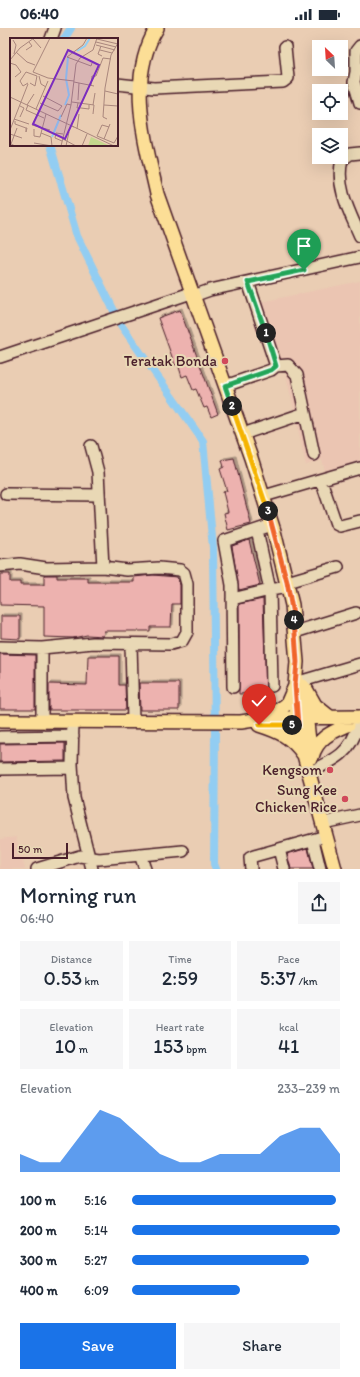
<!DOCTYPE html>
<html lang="en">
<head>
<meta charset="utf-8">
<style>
  body { margin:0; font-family:Itim,sans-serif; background:#f6f6f7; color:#1f2937; height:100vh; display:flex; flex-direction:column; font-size:15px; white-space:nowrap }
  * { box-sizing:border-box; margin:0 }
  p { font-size:13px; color:#747a83 }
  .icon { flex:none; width:22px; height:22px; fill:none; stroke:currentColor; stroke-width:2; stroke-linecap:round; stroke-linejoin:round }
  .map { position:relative; height:841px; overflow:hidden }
  .sheet { display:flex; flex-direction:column; background:#fff; flex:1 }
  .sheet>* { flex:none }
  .needle { width:26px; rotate:335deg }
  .buttons { position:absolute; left:312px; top:12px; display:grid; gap:8px }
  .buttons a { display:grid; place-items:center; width:36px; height:36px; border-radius:0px; background:#fff; box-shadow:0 4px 16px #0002; font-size:20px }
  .scale { position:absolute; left:12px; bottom:10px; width:56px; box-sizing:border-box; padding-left:4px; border:2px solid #4a1f2b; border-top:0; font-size:11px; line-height:14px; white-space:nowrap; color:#4a1f2b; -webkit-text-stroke:3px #e9d8b5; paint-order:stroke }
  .pin { position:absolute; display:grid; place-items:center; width:34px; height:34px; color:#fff; margin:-41px -17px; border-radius:50% 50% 50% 0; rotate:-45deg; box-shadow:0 0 4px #0007 }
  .pin .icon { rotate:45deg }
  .km { position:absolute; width:20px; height:20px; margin:-10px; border-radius:50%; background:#222; color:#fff; font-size:11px; line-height:20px; text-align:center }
  .round { display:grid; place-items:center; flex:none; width:42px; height:42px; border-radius:0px; background:#f6f6f7 }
  .head { display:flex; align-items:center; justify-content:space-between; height:68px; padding:0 20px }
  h1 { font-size:22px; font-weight:600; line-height:30px }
  .metrics { display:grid; grid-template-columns:repeat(3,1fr); gap:6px; height:68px; padding:4px 20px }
  .metrics div { display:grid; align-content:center; border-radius:0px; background:#f6f6f7; text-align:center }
  .metrics b { font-size:20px; font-weight:600 }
  .metrics small { font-size:11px; font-weight:400 }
  .metrics p { font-size:11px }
  .chart { height:112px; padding:8px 20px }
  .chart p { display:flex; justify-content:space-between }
  .chart svg { width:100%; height:72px; margin-top:4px; fill:#1a73e8; opacity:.7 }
  .primary-button { display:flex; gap:8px; margin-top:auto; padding:8px 20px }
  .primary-button a { flex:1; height:46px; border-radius:0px; background:#1a73e8; color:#fff; font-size:16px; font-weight:600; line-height:46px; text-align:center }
  .primary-button a+a { background:#f6f6f7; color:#1f2937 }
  ul { padding:0 20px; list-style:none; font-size:13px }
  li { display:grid; grid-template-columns:64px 48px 1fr; align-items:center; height:30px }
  li i { height:10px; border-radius:5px; background:#1a73e8 }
  .status { display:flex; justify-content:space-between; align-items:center; height:28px; padding:0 20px; background:#fff; direction:ltr }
  .status svg { height:11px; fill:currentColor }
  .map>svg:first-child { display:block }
  .built { fill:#ebc5b2 }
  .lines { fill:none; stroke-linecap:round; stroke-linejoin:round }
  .canal { stroke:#92cdf2; stroke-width:8 }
  .building { fill:#edb2af; stroke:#4a1f2b; filter:url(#shadow) }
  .minor-casing { stroke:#4a1f2b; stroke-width:14 }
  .major-casing { stroke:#4a1f2b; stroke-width:16 }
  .minor { stroke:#e9d8b5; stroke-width:11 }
  .major { stroke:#fcde96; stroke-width:13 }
  .split-1-casing { stroke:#fff; stroke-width:8 }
  .split-2-casing { stroke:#fff; stroke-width:8 }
  .split-3-casing { stroke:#fff; stroke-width:8 }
  .split-4-casing { stroke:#fff; stroke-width:8 }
  .split-5-casing { stroke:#fff; stroke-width:8 }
  .split-6-casing { stroke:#fff; stroke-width:8 }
  .split-1 { stroke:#22a559; stroke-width:5 }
  .split-2 { stroke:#22a559; stroke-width:5 }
  .split-3 { stroke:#f5b400; stroke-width:5 }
  .split-4 { stroke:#f0652b; stroke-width:5 }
  .split-5 { stroke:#f0652b; stroke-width:5 }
  .split-6 { stroke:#f5b400; stroke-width:5 }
  .poi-dot { fill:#d1495b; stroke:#e9d8b5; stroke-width:1.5 }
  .labels { text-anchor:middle; stroke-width:4; stroke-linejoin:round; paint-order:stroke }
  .poi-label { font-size:15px; fill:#4a1f2b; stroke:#e9d8b5; text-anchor:end }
  .inset-river { fill:none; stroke:#92cdf2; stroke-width:2 }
  .inset-road { fill:none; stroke:#aa877d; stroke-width:1 }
  .view { fill:#7b2cbf; fill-opacity:0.15; stroke:#7b2cbf; stroke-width:2 }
  .inset-edge { fill:none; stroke:#4a1f2b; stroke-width:2 }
</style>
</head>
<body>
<div class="status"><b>06:40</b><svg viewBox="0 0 49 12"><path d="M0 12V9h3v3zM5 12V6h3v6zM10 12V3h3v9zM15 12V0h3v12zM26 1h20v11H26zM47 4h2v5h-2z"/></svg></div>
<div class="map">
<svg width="360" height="841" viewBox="0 0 360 841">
  <defs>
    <filter id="shadow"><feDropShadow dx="2" dy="-2" stdDeviation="0" flood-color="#0004"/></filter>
  </defs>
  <rect width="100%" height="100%" fill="#eacdb3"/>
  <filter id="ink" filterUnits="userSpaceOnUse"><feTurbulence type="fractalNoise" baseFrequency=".025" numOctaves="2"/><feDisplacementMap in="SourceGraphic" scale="8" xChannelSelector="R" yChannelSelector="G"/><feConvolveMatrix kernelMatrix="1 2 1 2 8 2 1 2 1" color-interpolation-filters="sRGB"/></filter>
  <g filter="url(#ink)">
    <path class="built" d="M360,253V433L325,443L322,432L306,437L286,346L261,274Z
      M16,809L25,841H0V811Z"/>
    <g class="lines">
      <path class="canal" d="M64,11L71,0
        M50,117L77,208L121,297L203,413L213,520L215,705L214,836L216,841"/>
    </g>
    <path class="building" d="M180,282L218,386L211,389L207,379L204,380L196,361L193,362L187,347L182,349L178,336L175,337L158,290Z
      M234,430L251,496L228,502L224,485L228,484L223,464L227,463L220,441L224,439L222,432Z
      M249,512L260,557L239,562L232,518Z
      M0,546H10V554H20V557H44V547H57V550H88V554H134V549L153,547L177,549L180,557V576H172L171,599H150V603H104L103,608L87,607L73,610L44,609V578L0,577Z
      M263,571L266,662L264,665L239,666V576Z
      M1,588H20V611L1,610Z
      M0,626L35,627V681H0Z
      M88,628H119V657H125L126,682H49V656L87,657Z
      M139,655H179V682H140Z
      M65,715V733L0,734V716Z
      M308,820L313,841H291L287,826Z"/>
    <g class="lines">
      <g class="minor-casing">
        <path id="minor" d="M51,11L55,0
          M360,18L356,23V44L354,54L360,75
          M117,56L154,60L283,54L288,50L285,19
          M360,125L350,126L342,132C335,158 350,185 360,208
          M248,254L276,338
          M193,268L210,262L360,229
          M0,329L191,265
          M225,358L271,342L276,338L288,337L297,347L314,427
          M243,406L305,385
          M91,418L98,444L103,539
          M321,452L336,496L340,498L360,493
          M6,466L99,467
          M264,468L360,440
          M257,502L270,562L288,559
          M0,538L20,536L46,540L103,539L127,542L159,540L180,542L184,545L187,556V604L182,613L171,616L93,615L42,620L0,619
          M287,554L338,539
          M232,571L270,562L272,658
          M295,604L356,585
          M131,616L133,693
          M302,653L360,636
          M233,659L232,557L224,513L272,497
          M42,693V620
          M73,693L72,736L74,770L92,841
          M0,709L73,708
          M0,741L72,740
          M310,744C335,732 351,725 358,697
          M323,795L360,787
          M313,812L320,841
          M279,821L284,841
          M140,827L145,841
          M37,841L80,828L99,831L183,823
          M251,841L250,830L254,828L326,808"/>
      </g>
      <g class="major-casing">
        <path id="major" d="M157,0C126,51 145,112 157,166L251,430L274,503L292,577L297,634L295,657L296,680L301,716L335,841
          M303,658L310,722
          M306,661L315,677L330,689
          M267,690L287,676L294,660
          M0,693L241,694L267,690L360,689
          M259,697C278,703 292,709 303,726
          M312,729C317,710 332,704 348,697"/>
      </g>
      <use href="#minor" class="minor"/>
      <use href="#major" class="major"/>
    </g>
  </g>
  <g class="lines" filter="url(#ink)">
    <g class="split-1-casing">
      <path id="split-1" d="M266,305L248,254L304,242"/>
    </g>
    <g class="split-2-casing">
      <path id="split-2" d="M232,378L225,358L271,342L276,338L266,305"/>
    </g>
    <g class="split-3-casing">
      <path id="split-3" d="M232,378L268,483"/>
    </g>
    <g class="split-4-casing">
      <path id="split-4" d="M268,483L287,554L294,592"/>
    </g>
    <g class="split-5-casing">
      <path id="split-5" d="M292,697H298L295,657L297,634L294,592"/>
    </g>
    <g class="split-6-casing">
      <path id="split-6" d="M259,697H292"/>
    </g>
    <use href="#split-1" class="split-1"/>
    <use href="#split-2" class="split-2"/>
    <use href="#split-3" class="split-3"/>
    <use href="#split-4" class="split-4"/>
    <use href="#split-5" class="split-5"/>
    <use href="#split-6" class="split-6"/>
  </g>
  <g class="poi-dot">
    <circle cx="225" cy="333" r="4"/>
    <circle cx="330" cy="742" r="4"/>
    <circle cx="345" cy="771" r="4"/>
  </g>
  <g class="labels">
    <g class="poi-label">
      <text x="217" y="338">Teratak Bonda</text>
      <text x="322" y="747">Kengsom</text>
      <text x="337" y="767">Sung Kee<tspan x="337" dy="17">Chicken Rice</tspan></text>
    </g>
  </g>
  <g transform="translate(10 10)">
    <rect width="108" height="108" fill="#eacdb3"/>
    <path d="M81,99L100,108H78Z" fill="#c4d88d"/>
    <path class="inset-river" d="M67,13L75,8L80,0M55,67L59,57L56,41L58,19M42,99L51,77"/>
    <path class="inset-road" d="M40,0L23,34L38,40L64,43M23,1L31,10M87,1L108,6M3,2L6,7L4,16M86,4L106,9M86,7L105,12M91,8L88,16L92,18M16,12L22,8L19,4M90,12L102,15M6,14L17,24L25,27M57,19L81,28L82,25M57,19L73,7L77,0M0,22L10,10L24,0M0,25L6,27L11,34L5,39M29,38L31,46L36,49M64,44L84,48M18,45L13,48L10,43L16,34L27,38L25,48L20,45M81,47L82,38H86L93,20L101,21M95,53L108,56M0,59L64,89M68,62L69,45M62,64L84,67L83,76M30,65L48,73L52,68L33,58M68,65L67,70H71L79,71V67M17,67L24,56M18,67L16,72L34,80M83,67L85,55M94,67L108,68M10,68L14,70L10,79M26,71L38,43M51,79L57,66L61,67M4,81L19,86M97,81L93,79L95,50L101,17L108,5M5,83V86L16,90V94L17,90H16M22,87L40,92M62,88L104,108M24,91V98L30,99L36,76M67,91L69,76M0,92L18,46M31,95L41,99L42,108M0,96L12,100M87,98L104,105L108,98M87,98L92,87L99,89M53,101L66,108M94,101L100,86M52,103L45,100L46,95L53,96M24,105L42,108M5,108L1,106L7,90M51,108L61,67L66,26L70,20L83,12L87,0M56,108L59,94M72,108L77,96"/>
    <path class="view" d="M58,12L89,27L55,101L23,86Z"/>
    <rect width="108" height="108" class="inset-edge"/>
  </g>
</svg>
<div class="buttons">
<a><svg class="needle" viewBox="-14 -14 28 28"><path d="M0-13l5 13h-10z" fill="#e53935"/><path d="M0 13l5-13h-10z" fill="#747a83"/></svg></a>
<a><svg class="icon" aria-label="locate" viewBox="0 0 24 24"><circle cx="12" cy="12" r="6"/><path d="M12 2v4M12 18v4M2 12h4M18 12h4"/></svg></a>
<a><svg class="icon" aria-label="layers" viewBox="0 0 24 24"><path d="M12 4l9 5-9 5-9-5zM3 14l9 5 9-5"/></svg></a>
</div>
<div class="scale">50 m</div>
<div class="pin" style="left:304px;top:242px;background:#1e9e55"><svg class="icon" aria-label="arrive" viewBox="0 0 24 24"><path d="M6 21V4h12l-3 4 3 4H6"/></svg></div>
<div class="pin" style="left:259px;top:697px;background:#d93025"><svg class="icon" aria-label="check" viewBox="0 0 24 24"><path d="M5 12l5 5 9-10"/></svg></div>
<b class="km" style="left:266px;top:305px">1</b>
<b class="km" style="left:232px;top:378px">2</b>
<b class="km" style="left:268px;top:483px">3</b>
<b class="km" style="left:294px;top:592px">4</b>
<b class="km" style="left:292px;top:697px">5</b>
</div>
<section class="sheet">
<div class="head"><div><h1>Morning run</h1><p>06:40</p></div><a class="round"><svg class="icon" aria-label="share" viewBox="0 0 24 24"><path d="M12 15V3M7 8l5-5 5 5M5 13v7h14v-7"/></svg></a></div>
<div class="metrics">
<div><p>Distance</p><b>0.53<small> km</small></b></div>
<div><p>Time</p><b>2:59</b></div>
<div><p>Pace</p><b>5:37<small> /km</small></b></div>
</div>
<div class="metrics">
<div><p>Elevation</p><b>10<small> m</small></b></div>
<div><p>Heart rate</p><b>153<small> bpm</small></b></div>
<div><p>kcal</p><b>41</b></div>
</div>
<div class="chart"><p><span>Elevation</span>233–239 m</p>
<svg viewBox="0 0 160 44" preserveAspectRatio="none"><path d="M0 44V33L10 38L20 38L30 22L40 6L50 11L60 22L70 33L80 38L90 38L100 33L110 33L120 33L130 22L140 17L150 17L160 33V44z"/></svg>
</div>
<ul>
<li><b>100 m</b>5:16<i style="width:98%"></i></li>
<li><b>200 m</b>5:14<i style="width:100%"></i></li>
<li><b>300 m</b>5:27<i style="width:85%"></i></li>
<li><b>400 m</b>6:09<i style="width:52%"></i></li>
</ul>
<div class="primary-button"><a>Save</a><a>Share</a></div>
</section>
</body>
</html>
